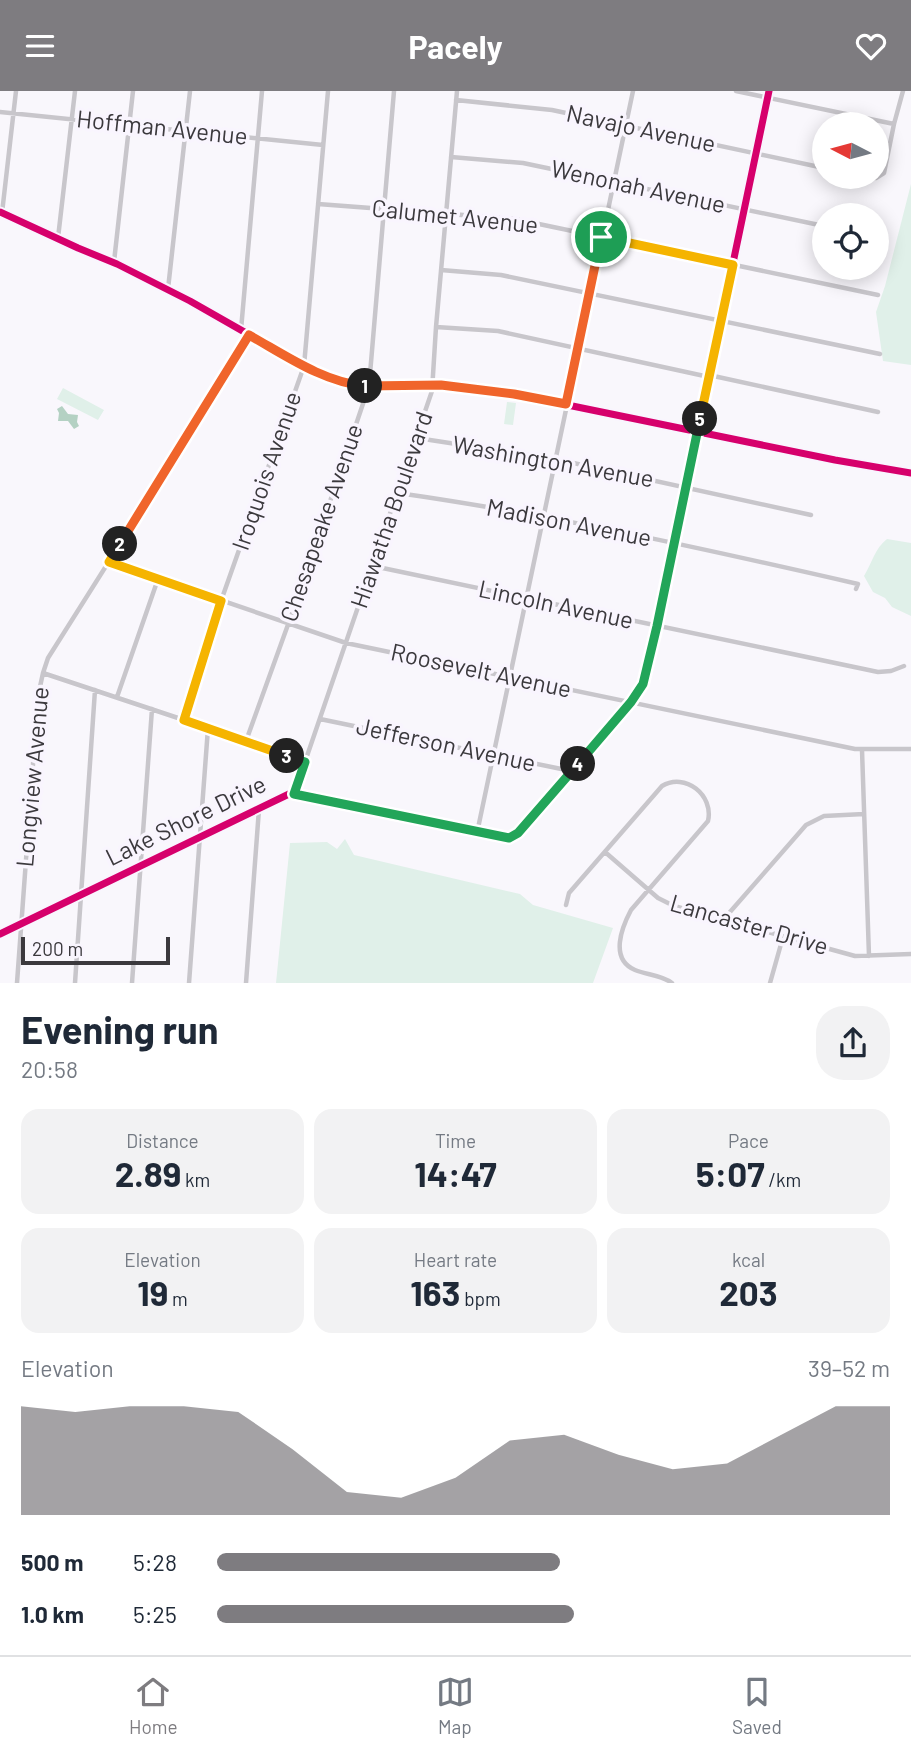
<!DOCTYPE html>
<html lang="en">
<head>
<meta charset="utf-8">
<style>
  body { margin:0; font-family:Barlow,sans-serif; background:#f2f2f3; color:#1f2937; height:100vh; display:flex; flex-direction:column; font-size:26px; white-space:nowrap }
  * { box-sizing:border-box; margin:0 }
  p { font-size:23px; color:#747a83 }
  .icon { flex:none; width:38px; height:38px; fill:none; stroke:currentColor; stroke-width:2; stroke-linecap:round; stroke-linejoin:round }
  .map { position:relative; height:892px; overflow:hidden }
  .side { display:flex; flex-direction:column; background:#fff; flex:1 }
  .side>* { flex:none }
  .needle { width:46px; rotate:276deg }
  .buttons { position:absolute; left:812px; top:21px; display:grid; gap:14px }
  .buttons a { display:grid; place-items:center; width:77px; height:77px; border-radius:50%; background:#fff; box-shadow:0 4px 18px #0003; font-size:35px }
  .scale { position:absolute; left:21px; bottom:18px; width:149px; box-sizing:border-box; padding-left:7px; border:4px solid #3b393d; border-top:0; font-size:19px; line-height:24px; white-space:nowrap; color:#3b393d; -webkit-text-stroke:5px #f9f5fe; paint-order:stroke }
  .pin { position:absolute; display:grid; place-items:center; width:60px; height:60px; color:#fff; margin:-30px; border:4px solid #fff; border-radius:50%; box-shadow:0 2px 7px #0007 }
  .km { position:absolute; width:35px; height:35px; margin:-18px; border-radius:50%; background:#222; color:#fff; font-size:19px; line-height:35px; text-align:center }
  .round { display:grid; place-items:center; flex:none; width:74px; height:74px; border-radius:28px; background:#f2f2f3 }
  .headline { display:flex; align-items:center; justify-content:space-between; height:119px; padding:0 21px }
  h1 { font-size:38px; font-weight:700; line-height:52px }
  .stats { display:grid; grid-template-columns:repeat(3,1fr); gap:10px; height:119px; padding:7px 21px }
  .stats div { display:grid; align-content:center; border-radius:18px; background:#f2f2f3; text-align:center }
  .stats b { font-size:35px; font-weight:700 }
  .stats small { font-size:19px; font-weight:400 }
  .stats p { font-size:19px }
  .chart { height:196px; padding:14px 21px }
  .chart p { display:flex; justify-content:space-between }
  .chart svg { width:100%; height:126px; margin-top:7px; fill:#7e7c80; opacity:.7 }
  ul { padding:0 21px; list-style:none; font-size:23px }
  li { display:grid; grid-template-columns:112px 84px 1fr; align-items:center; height:52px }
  li i { height:18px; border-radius:9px; background:#7e7c80 }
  header { display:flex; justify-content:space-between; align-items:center; height:91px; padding:0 21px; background:#7e7c80; color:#fff; font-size:32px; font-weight:700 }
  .tabs { display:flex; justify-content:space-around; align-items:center; height:98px; border-top:2px solid #e0e1e3; background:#fff; font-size:19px; color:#747a83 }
  .tabs a { display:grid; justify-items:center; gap:4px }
  .tabs .current { color:#7e7c80 }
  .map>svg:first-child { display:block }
  .green { fill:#e0f0e9 }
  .water { fill:#b4d1c3 }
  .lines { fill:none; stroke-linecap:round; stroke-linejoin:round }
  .street { stroke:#c8c6cb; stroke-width:4.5 }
  .secondary { stroke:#bebbc1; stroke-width:6 }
  .cycleway-casing { stroke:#f9f5fe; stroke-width:11 }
  .cycleway { stroke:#d6006c; stroke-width:7 }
  .split-1-casing { stroke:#fff; stroke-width:14 }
  .split-2-casing { stroke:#fff; stroke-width:14 }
  .split-3-casing { stroke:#fff; stroke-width:14 }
  .split-4-casing { stroke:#fff; stroke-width:14 }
  .split-5-casing { stroke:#fff; stroke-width:14 }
  .split-6-casing { stroke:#fff; stroke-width:14 }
  .split-1 { stroke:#f0652b; stroke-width:9 }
  .split-2 { stroke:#f0652b; stroke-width:9 }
  .split-3 { stroke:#f5b400; stroke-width:9 }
  .split-4 { stroke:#22a559; stroke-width:9 }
  .split-5 { stroke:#22a559; stroke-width:9 }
  .split-6 { stroke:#f5b400; stroke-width:9 }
  .labels { text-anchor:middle; stroke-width:7; stroke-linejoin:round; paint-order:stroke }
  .street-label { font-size:24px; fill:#3b393d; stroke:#f9f5fe }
</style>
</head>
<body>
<header><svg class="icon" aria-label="menu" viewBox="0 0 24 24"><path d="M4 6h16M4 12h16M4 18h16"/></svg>Pacely<svg class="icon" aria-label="heart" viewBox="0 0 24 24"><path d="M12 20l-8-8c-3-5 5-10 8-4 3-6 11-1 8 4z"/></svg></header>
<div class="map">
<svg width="911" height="892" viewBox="0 0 911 892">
  <rect width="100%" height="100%" fill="#f9f7fc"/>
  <path class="green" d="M911,93V274L883,270L876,221L885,195Z
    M63,297L104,319L98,329L57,308Z
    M507,311L516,312L513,334L504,333Z
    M887,448L911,452V525L892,516L885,507L873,501L864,485C872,472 875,457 887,448Z
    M345,748L354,764L520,803L533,814L613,837L593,892H276L290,752L327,751L337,758Z"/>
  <path class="water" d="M62,315L68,323L78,324L77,331L79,335L74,338L68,330H58L59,322L57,318Z"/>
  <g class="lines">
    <path class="street" d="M736,0L894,33
      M456,9L552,19L824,77
      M0,21L323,54
      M451,66L523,72L824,135
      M866,86L876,87L884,82L894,33L903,0
      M318,113L515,128L878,204
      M2,122L16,0
      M877,146L886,148
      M58,147L75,0
      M114,171L133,0
      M441,179L501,184L880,263
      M168,198L190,0
      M436,236L498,240L709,286
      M241,239L262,0
      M709,284L878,321
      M417,347L555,368L811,424
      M398,402C553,424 705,458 858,493L856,498
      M109,471L346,552L855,658H911
      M373,475L878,581L891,580L904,575
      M43,582L208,637L305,671
      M117,606L158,488
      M320,628L571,680
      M184,629L221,510L304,275L328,0
      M246,650L294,517L369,295L394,0
      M862,659L869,865
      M294,703L432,300L436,236L457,0
      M477,742L633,0
      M605,761L658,807L674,815L855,865L911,863
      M566,814L569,802L662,695C685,681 714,704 708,730L631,819C622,836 609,868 635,879C647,884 661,884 672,892
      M723,829L806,734L824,725L864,723
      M17,892L38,605L43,582L48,567L149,407L249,244
      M75,892L95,599
      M132,892L152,618
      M189,892L208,637
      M246,892L259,718
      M770,892L783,846"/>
    <path class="secondary" d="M0,121L78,157L117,173L190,210L304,275L332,288L345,292L373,296L441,294L514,303L835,369L911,382
      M0,843L289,703L497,746L509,747L518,742L631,611L643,593L646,584L657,535L769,0"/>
    <g class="cycleway-casing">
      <path id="cycleway" d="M0,121L78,157L117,173L190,210L304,275L332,288L345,292L373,296L441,294L514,303L835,369L911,382
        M0,843L289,703L497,746L509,747L518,742L631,611L643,593L646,584L657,535L769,0"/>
    </g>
    <use href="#cycleway" class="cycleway"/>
  </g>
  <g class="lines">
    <g class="split-1-casing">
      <path id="split-1" d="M365,295L441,294L514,303L566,313L601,146"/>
    </g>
    <g class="split-2-casing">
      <path id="split-2" d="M120,453L249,244C285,264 323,291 365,295"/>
    </g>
    <g class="split-3-casing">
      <path id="split-3" d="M120,453L109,471L221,510L184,629L287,665"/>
    </g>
    <g class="split-4-casing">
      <path id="split-4" d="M287,665L305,671L294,703L509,747L518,742L578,673"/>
    </g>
    <g class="split-5-casing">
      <path id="split-5" d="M578,673L631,611L643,593L657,535L700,328"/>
    </g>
    <g class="split-6-casing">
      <path id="split-6" d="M601,146L733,174L700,328"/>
    </g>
    <use href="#split-1" class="split-1"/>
    <use href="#split-2" class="split-2"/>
    <use href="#split-3" class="split-3"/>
    <use href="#split-4" class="split-4"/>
    <use href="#split-5" class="split-5"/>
    <use href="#split-6" class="split-6"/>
  </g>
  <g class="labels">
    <g class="street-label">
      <text transform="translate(162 37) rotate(6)" y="8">Hoffman Avenue</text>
      <text transform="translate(641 38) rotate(12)" y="8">Navajo Avenue</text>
      <text transform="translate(638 96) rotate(12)" y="8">Wenonah Avenue</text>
      <text transform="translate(455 126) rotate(6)" y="8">Calumet Avenue</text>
      <text transform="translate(553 371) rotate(10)" y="8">Washington Avenue</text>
      <text transform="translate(267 380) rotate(-71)" y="8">Iroquois Avenue</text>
      <text transform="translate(392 419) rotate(-71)" y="8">Hiawatha Boulevard</text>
      <text transform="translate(322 432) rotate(-71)" y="8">Chesapeake Avenue</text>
      <text transform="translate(569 432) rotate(11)" y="8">Madison Avenue</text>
      <text transform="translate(556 514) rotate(12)" y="8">Lincoln Avenue</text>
      <text transform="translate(481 580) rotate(12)" y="8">Roosevelt Avenue</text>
      <text transform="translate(446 654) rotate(12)" y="8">Jefferson Avenue</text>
      <text transform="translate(33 686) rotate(-85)" y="8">Longview Avenue</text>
      <text transform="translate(186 730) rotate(-26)" y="8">Lake Shore Drive</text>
      <text transform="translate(749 834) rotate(16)" y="8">Lancaster Drive</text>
    </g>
  </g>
</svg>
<div class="buttons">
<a><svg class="needle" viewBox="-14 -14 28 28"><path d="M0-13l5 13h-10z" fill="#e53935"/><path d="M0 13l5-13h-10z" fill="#747a83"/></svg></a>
<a><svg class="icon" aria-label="locate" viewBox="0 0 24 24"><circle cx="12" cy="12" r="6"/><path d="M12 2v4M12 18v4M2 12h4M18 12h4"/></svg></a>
</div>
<div class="scale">200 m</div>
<div class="pin" style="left:601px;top:146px;background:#1e9e55"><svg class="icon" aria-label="arrive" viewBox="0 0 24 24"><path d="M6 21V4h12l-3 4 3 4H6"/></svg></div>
<b class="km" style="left:365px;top:295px">1</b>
<b class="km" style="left:120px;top:453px">2</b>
<b class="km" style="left:287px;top:665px">3</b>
<b class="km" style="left:578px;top:673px">4</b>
<b class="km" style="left:700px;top:328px">5</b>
</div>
<section class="side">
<div class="headline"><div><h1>Evening run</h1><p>20:58</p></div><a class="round"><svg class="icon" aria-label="share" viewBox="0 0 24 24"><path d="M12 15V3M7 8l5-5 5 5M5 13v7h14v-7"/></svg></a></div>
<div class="stats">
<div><p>Distance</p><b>2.89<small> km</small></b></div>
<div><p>Time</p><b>14:47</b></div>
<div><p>Pace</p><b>5:07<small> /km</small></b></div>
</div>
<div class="stats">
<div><p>Elevation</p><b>19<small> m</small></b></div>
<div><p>Heart rate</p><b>163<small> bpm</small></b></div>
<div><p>kcal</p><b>203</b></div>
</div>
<div class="chart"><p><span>Elevation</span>39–52 m</p>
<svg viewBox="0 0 160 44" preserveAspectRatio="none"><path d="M0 44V6L10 8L20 6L30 6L40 8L50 21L60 36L70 38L80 31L90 18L100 16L110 23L120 28L130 26L140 16L150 6L160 6V44z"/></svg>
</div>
<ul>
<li><b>500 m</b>5:28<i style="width:51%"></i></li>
<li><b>1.0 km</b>5:25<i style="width:53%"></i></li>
</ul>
</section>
<nav class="tabs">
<a class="current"><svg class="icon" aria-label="home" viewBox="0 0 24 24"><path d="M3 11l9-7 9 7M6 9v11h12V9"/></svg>Home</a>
<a><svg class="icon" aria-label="map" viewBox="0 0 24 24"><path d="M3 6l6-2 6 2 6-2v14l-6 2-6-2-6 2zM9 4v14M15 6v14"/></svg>Map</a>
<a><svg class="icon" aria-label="saved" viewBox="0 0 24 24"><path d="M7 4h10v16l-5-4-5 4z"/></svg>Saved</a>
</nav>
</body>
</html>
